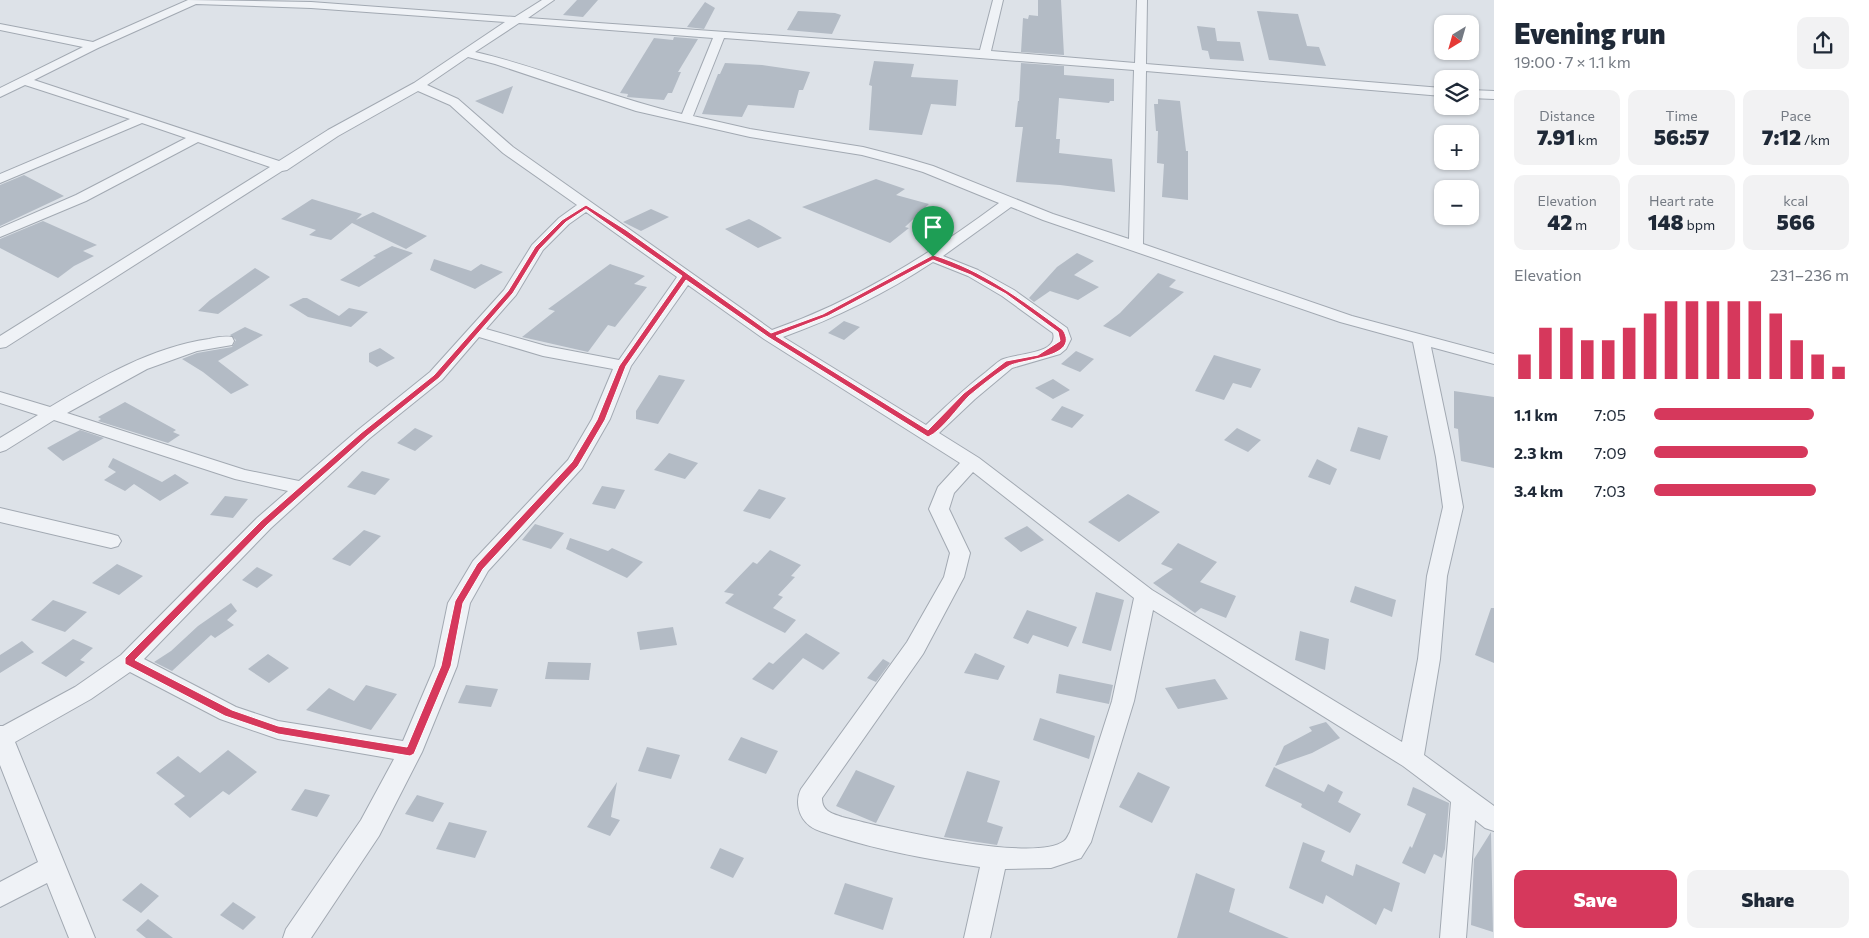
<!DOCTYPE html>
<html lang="en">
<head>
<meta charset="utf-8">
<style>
  body { margin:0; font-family:Commissioner,sans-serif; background:#f2f2f3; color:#1f2937; height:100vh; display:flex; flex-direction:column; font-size:19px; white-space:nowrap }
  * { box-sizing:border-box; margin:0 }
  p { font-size:16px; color:#747a83 }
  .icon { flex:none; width:28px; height:28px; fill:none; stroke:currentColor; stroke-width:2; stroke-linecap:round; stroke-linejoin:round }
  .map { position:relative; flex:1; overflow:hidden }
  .side { display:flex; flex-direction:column; background:#fff; width:375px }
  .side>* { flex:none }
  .needle { width:32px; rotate:217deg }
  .controls { position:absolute; left:1434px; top:15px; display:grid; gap:10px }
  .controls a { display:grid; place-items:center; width:45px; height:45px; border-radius:10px; background:#fff; box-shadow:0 1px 4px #0004; font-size:25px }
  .pin { position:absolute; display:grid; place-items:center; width:42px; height:42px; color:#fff; margin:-51px -21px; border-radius:50% 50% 50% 0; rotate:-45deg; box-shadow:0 0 5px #0007 }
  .pin .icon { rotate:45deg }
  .round { display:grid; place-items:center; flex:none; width:52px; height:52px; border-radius:10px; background:#f2f2f3 }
  .summary { display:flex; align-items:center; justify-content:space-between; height:85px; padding:0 20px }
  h1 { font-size:28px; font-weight:800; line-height:38px }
  .figures { display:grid; grid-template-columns:repeat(3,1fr); gap:8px; height:85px; padding:5px 20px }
  .figures div { display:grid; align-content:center; border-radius:10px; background:#f2f2f3; text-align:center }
  .figures b { font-size:21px; font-weight:800 }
  .figures small { font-size:14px; font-weight:400 }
  .figures p { font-size:14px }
  .chart { height:140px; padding:10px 20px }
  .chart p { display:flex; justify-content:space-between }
  .chart svg { width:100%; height:90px; margin-top:5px; stroke:#d6385c; stroke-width:6 }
  .primary-button { display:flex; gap:10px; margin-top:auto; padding:10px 20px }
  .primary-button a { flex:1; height:58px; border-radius:10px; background:#d6385c; color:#fff; font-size:20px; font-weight:800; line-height:58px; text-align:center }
  .primary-button a+a { background:#f2f2f3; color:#1f2937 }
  ul { padding:0 20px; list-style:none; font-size:16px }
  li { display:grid; grid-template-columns:80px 60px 1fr; align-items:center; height:38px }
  li i { height:12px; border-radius:6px; background:#d6385c }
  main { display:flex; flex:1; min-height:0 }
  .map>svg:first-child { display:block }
  .building { fill:#b3bbc5 }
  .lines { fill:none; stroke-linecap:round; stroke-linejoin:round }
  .street-casing { stroke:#a2a9b2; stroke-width:2 }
  .street { fill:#eff2f6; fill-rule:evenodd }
  .route { fill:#d6385c; stroke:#fff; fill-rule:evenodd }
</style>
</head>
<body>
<main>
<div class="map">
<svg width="1494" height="938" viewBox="0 0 1494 938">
  <rect width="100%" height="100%" fill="#dde2e8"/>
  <path class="building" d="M577,0H598L583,17L563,15Z
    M1038,0H1061L1064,55L1021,52L1023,18L1028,19L1029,15L1038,16Z
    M705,2L715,8L704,29L687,27Z
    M798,11L835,13L841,15L832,34L787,30Z
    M1257,11L1298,14L1307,46L1319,47L1326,66L1269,60Z
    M1197,26L1215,28L1217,41L1240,42L1244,61L1210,59L1208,51L1202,50Z
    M674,37L698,39L678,72H681L672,93H668L664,100L627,97L628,94L620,93L654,38L673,40Z
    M874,61L914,64L911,77L958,80L956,106L931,104L922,135L869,130L872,86L869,85Z
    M725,63L762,65L810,72L803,90H799L794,108L748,105L742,117L702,114L718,74H720Z
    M1021,63L1064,66V75L1114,79V101H1110L1109,103L1059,98L1056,139H1060L1059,153L1112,159L1115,192L1060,185L1016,182L1023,127H1015L1018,101H1019Z
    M513,86L503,114L475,101Z
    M1158,99L1180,101L1186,151H1188V200L1162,197L1164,164L1157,163L1158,131H1156L1154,104H1158Z
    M24,175L64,196L0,226V185Z
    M876,179L905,189L896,195L929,204L905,227L909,228L890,243L802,207Z
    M312,199L362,214L356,220L373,212L427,236L406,249L352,223L331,240L309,235L316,230L281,219Z
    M651,209L669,217L641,231L623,222Z
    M749,219L762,226L782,238L758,248L725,229Z
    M43,221L97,245L83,251L94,256L74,266L58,278L0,248V239Z
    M392,246L413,253L359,287L340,280L376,257L373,256Z
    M1077,253L1094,261L1074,275L1099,287L1078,300L1050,291L1034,302L1029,298L1057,267Z
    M434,259L471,271L481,264L503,272L475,289L430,270Z
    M610,264L645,276L634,284L647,287L615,327L608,325L588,352L522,337L555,311L548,309Z
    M255,268L270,277L218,314L198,311L210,300Z
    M1158,273L1176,280L1169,287L1184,292L1130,337L1103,326L1120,313Z
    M303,298H307L339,316L349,308L368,312L351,327L308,317L289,305Z
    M844,321L860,327L844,340L828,333Z
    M245,327L263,335L218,361L249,385L231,394L203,372L182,359L197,353L232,347L236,340L230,335Z
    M380,348L395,358L377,367L369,362V353Z
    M1076,351L1094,359L1080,372L1061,364Z
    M1214,355L1261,369L1251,388L1233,383L1224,400L1195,391Z
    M659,375L685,380L658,424L636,419V411Z
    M1053,379L1070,390L1053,399L1035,388Z
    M1454,391L1494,397V468L1461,461L1458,429L1454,428Z
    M125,402L176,430L173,432L180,435L168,443L98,421L101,419L98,417Z
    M1062,406L1084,415L1072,428L1051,420Z
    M1358,427L1388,436L1380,460L1350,451Z
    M415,428L433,436L415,451L397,443Z
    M1237,428L1261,440L1248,452L1224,440Z
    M80,430L104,438L63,461L47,448Z
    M669,453L698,463L685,479L654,470Z
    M113,458L162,482L175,474L189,483L160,501L134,484L125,491L104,480L116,472L108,467Z
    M1317,459L1337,469L1330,485L1308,477Z
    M362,471L390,479L375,495L347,487Z
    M602,486L625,490L615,509L592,504Z
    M759,489L786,498L770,519L743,511Z
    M1128,494L1160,512L1119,542L1088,522Z
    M225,496L248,499L233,518L210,515Z
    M535,524L564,533L551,549L522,540Z
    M1027,526L1044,540L1021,552L1004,538Z
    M364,530L381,536L350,566L332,559Z
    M570,538L608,551L612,548L643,562L627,578L566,549Z
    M1178,543L1217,562L1200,582L1236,596L1226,618L1201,608L1195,613L1153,583L1173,569L1161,564Z
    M770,550L801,565L791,576L795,577L778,595L783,597L773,608L796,620L785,633L725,603L734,594L724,592L753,562L757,564Z
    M117,564L143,576L119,595L92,583Z
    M257,567L273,575L257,588L242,580Z
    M1355,586L1396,600L1392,617L1350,602Z
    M1096,592L1124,600L1111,651L1082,643Z
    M53,600L87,612L65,632L31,620Z
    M231,603L237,611L227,620L234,625L215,638L211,635L172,671L154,662L171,651L198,626Z
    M1491,608H1494V663L1475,655Z
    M1027,610L1077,627L1068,647L1033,635L1028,644L1013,638Z
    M673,627L677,645L640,650L637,632Z
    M1300,631L1329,639L1325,670L1295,660Z
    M806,633L840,653L823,670L803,658L773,690L752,679L769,662L773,664Z
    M73,639L93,648L80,660L85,662L66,677L41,663Z
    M22,641L34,652L0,673V655Z
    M975,653L1005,666L998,680L964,673Z
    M268,654L289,668L269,683L248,669Z
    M883,659L890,663L876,682L867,678Z
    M548,662L591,663L589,680L545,679Z
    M1059,674L1113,685L1109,704L1056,693Z
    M1215,679L1228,699L1178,709L1165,688Z
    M366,685L397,694L371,730L306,710L329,688L354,701Z
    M466,685L498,689L491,707L458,703Z
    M1040,718L1095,736L1089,759L1033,740Z
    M1326,722L1340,738L1312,753L1275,766L1284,746L1312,731L1309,727Z
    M741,737L778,751L766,774L728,760Z
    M647,747L680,755L671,779L638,771Z
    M228,750L257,772L229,795L223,791L190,818L174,804L185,796L156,773L178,756L200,773Z
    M1274,767L1324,792L1328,784L1343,792L1338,802L1361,814L1350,833L1301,807L1302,804L1265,786Z
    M856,770L895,786L876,823L836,806Z
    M967,771L1000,781L987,822L1003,827L997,845L944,837Z
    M1138,772L1170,787L1152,823L1119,807Z
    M617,782L611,817L620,820L610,836L587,827Z
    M1413,787L1449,803L1445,849L1442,858L1434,854L1425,874L1402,863L1410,846L1412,848L1426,814L1407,805Z
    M305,789L330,795L317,817L291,810Z
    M417,795L444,803L433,822L405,814Z
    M449,822L487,831L475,858L436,849Z
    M1491,832L1493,932L1471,925L1474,859Z
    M1303,842L1325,851L1321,861L1353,876L1356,864L1400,883L1392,912L1384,908L1376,925L1326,895L1323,904L1289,888Z
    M720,848L744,858L733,878L710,868Z
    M1196,873L1235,889L1229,912L1289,938H1177Z
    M141,883L159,896L141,913L122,900Z
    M845,883L893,898L883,930L834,914Z
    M233,902L256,917L243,930L220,915Z
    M148,919L173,938H146L136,930Z"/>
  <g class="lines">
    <g class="street-casing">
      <path id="street" d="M188,0L311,2L515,17L542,0H554L528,18L980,50L993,0H1003L991,51L1135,63L1137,0H1147L1146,64L1442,88V96L1146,71L1143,244L1352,316L1494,354V364L1431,347L1454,457L1463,507L1447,576L1440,659L1424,755L1494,806V831L1485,828L1475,820L1466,938H1440L1451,802L1403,766L1153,610L1134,701L1091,842L1081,858L1051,868L1005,869L990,938H964L980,867C931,860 882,851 835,836C827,833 816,831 810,826C798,817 795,801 801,789L907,642L944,577L950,553L929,509L938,487L960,463L764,339L688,285L631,366L610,419L582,468L488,571L470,603L457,666L422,752L379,836L311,938H283L286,929L361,820L394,759L278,739L220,719L130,672L91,699L15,742L95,938H69L47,883L0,907V882L38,862L0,765V726H3L75,687L121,655L257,518L288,491L235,479L54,420L6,450L0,452V438L38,415L0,403V392L50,407C99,378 152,347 209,339C217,337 224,336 232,337L234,341L232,345L197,351L147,369L67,413L245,470L299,481L358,430L430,372L504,290L532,245L559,218L577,205L503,153L450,105L418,91L338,136L287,170L282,171L6,347L0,348V336L270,167L198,142L86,201L0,237V228L76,195L186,138L142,123L0,183V174L130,119L25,85L0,97V88L83,47L0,30V24L93,42ZM196,4L311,8L505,22L414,83L328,130L279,161L34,80L98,48ZM519,23L713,38L682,114C611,98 545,68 475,52ZM724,38L1134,70L1129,239L1053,214L933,166L906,158L863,147L750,129L693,116ZM468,57L495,64L636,111L750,137L862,155L896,164L923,172L999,203C929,255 855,301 772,330L513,147L458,99L427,85ZM1011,207L1043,220L1340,322L1413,342L1436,457L1443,507L1427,576L1418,659L1402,742L1152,590L979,458L939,433L975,399L1012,368L1060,354L1066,349L1071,339L1067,328L1014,290L978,270L943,256ZM586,212L677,277L619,360L546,346L486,329L516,295L543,250L569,224ZM933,262L968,276L1002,296L1053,333C1059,355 1014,353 1001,360C996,363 991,368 986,372C965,388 945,407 926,425L783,337C836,318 886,293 933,262ZM479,337L543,356L613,369L592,419L568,460L473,561L448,603L435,666L403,741L278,721L236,707L144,659L271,528L370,438L442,380ZM973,472L1134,598L1112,701L1070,832C1068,835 1067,839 1064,841C1033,864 881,827 842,817C831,813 822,811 822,798L923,654L964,577L970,553L949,509L954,493Z
        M1470,90L1494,91V99L1470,98Z
        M0,508L111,534L118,536L121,541L118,546L111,548L0,522Z"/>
    </g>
    <use href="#street" class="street"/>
  </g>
  <path class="route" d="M586,205L626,230L771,333L823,314L933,255C982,270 1022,300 1063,330C1081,358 1021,359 1009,366C996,374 981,386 969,396C958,407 942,431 928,437L768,337L686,280L626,366L605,420L578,466L483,569L463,603L451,666L414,754L410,756L278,734L225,716L125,664V658L261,521L361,433L434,375L508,291L535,247L562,220ZM586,209L682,276L619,366L597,420L572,462L477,564L455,601L441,666L407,747L278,726L232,710L135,660L267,525L367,436L439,378L513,293L540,249L566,222ZM933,260L971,275L1006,294L1058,332L1060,341L1038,355L1006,361L964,393L928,430L776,336L828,316Z"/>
</svg>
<div class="controls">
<a><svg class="needle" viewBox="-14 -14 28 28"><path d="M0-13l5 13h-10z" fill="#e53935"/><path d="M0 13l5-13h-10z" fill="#747a83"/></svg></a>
<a><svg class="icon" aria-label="layers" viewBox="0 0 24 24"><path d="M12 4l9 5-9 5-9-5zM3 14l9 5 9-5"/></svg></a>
<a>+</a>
<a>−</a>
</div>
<div class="pin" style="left:933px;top:257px;background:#1e9e55"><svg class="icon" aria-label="arrive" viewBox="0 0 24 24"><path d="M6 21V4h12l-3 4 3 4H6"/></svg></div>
</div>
<section class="side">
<div class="summary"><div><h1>Evening run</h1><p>19:00 · 7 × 1.1 km</p></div><a class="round"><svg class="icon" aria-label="share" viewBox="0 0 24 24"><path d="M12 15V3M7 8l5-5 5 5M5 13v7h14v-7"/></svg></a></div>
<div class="figures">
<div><p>Distance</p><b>7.91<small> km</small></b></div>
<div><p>Time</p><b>56:57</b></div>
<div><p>Pace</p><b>7:12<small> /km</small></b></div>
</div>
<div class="figures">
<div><p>Elevation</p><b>42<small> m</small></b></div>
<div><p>Heart rate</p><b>148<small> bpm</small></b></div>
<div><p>kcal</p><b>566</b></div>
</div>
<div class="chart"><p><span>Elevation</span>231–236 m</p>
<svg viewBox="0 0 160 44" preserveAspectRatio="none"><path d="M5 44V32M15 44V19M25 44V19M35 44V25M45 44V25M55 44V19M65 44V12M75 44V6M85 44V6M95 44V6M105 44V6M115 44V6M125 44V12M135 44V25M145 44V32M155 44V38"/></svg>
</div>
<ul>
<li><b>1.1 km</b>7:05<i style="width:82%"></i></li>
<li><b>2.3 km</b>7:09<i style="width:79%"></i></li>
<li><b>3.4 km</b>7:03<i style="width:83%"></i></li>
</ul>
<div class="primary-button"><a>Save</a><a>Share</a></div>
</section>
</main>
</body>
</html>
